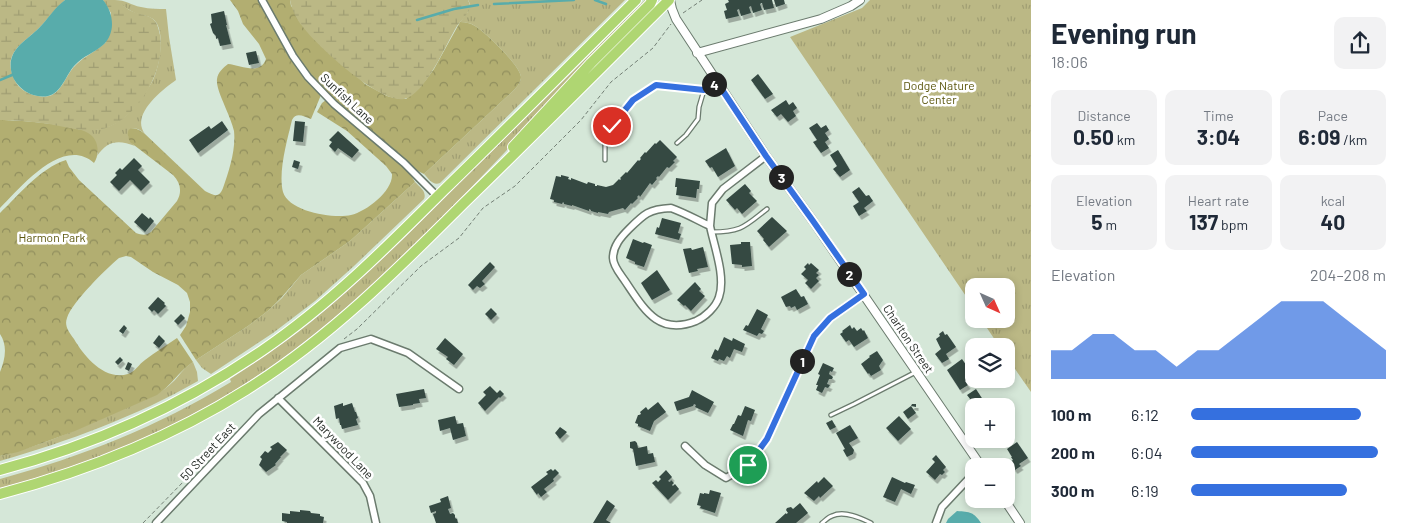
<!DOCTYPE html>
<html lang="en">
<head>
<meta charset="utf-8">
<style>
  body { margin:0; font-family:Barlow,sans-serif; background:#f2f2f3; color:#1f2937; height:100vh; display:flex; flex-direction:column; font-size:19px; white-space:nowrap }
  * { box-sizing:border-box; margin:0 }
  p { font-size:16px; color:#747a83 }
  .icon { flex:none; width:28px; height:28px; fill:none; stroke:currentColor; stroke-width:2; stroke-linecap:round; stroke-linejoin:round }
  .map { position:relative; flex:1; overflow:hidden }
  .details { display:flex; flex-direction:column; background:#fff; width:375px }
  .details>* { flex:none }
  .needle { width:32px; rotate:135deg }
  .tools { position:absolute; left:965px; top:278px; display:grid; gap:10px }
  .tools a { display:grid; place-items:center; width:50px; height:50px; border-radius:10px; background:#fff; box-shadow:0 2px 8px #0003; font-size:25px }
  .pin { position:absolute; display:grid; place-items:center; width:42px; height:42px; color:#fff; margin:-21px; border:2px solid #fff; border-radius:50%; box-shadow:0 1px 5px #0007 }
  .km { position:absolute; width:25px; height:25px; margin:-12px; border-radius:50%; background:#222; color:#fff; font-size:14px; line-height:25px; text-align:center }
  .round { display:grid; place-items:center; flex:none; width:52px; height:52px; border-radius:10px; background:#f2f2f3 }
  .summary { display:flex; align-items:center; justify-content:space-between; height:85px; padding:0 20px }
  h1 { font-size:28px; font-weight:700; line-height:38px }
  .figures { display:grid; grid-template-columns:repeat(3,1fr); gap:8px; height:85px; padding:5px 20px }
  .figures div { display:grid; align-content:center; border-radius:10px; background:#f2f2f3; text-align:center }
  .figures b { font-size:21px; font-weight:700 }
  .figures small { font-size:14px; font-weight:400 }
  .figures p { font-size:14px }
  .chart { height:140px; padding:10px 20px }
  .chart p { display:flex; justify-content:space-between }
  .chart svg { width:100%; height:90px; margin-top:5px; fill:#3570df; opacity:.7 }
  ul { padding:0 20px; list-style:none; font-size:16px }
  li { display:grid; grid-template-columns:80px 60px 1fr; align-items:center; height:38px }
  li i { height:12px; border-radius:6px; background:#3570df }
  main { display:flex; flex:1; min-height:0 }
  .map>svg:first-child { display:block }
  .grass { fill:url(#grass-tufts) }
  .forest { fill:url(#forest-crowns) }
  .wetland { fill:url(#wetland-marsh) }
  .water { fill:#58acab }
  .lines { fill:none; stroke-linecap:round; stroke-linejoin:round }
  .stream { stroke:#58acab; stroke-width:2.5 }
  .building { fill:#354943; filter:url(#shadow) }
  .service-casing { stroke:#6b7b6e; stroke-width:5.5 }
  .minor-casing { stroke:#6b7b6e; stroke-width:9 }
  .tertiary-casing { stroke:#6b7b6e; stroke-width:10 }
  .trunk-casing { stroke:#fff; stroke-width:12 }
  .path { stroke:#748076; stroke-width:1; stroke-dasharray:4 2.5; stroke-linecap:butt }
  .service { stroke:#fff; stroke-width:3 }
  .minor { stroke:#fff; stroke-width:6 }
  .tertiary { stroke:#fff; stroke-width:8 }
  .trunk { stroke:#afd672; stroke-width:10 }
  .route-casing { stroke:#fff; stroke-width:10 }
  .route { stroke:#3570df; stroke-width:6 }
  .labels { text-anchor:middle; stroke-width:5; stroke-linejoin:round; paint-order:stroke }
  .park-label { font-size:12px; fill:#5c570e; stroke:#fff }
  .street-label { font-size:12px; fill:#232924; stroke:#fff }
</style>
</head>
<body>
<main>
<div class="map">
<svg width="1031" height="523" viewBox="0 0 1031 523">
  <defs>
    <pattern id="grass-tufts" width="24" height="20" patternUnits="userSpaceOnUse" patternTransform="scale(1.25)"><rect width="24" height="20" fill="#bbb885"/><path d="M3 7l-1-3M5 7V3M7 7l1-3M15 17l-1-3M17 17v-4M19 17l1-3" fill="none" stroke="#a09e73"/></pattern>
    <pattern id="forest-crowns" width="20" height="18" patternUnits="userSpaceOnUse" patternTransform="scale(1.25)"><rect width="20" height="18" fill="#b2ae71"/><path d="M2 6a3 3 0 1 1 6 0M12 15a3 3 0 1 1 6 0" fill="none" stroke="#908e5d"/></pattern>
    <pattern id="wetland-marsh" width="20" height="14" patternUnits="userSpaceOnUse" patternTransform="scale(1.25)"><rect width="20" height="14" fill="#bbb885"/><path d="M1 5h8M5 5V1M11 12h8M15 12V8" fill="none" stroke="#a09e73"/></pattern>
    <filter id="shadow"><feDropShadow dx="2.5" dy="4" stdDeviation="0" flood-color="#0004"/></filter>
  </defs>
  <rect width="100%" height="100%" fill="#d5e7d8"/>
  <path class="grass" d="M114,0C127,0 130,5 141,7C150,9 158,9 166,9L169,37L176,80C162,90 130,115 145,134C129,120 122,135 135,146C118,139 107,141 97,156L98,153L79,129C116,135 135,110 152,82C159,69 167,30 153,19C148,16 143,15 138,14C129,11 122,5 114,0Z
    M468,0H625L440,183C433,186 429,179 424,174L513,91C517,87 521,82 521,77C520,65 485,32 475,26C471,23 465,22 460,22L468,12L470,4Z
    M645,0H647C573,78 501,159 425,234C368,290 310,343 243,385C169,432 86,466 0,488V479C84,456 156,427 231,382L230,379C257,361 285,343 311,322C343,296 373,268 402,240Z
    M870,0H1031V392L1006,356V346H999L981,319H1006V286H974V308L790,37L862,8Z
    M415,182C420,187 427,192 424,199L354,266L315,301L273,333L211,374L202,368L196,360L248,326L269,310L282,298L301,275L350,241Z
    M193,362L197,372L198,381C135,417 69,441 0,461V456C53,443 101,418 151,397C160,393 168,387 175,380C181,373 185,367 193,362Z"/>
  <path class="forest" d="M230,0H258C277,35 293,66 321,95L311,119C303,116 296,112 292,120C287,141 278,172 283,192C289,212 334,219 351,215C367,211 393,191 392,174L386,166L347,131L317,112L322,103L326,100L409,172L415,182L350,241L301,275L281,298L269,310L248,326L196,360L180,335L186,326L190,312V302L187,293L178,285L153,272L131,257L126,256L119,258C106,269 72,302 67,318C64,326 69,332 74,339C84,356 104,381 128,374C135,372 139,364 145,360C155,352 167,345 177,338L193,362C179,371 171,386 157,395L75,431L18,452L0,456V372C5,360 8,346 0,334V213C20,194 39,169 66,160L69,167L79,180L136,233C142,235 145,236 151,232L177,201C182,192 181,183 173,175L130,142C123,126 134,125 145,134L205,191C213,195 219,199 223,188C229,171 236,150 234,131C232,123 229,116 226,109C223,101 216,88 217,79C218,72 223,68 228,64C241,65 260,76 266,59L259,44L243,24L238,11Z
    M265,0H290L291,6L365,84L387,96L395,98L406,99L425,81L434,69L460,22C466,22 470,23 475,26C485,32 520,65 521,77C521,82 517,87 513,91L424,174L414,169C381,139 343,113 313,79C293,55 280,27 265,0Z
    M0,120C19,120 73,124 88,133C99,139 100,154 94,163C63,135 20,188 0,208Z"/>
  <path class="wetland" d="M0,0H65C55,8 48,19 39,28C26,41 7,50 11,70C13,78 16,85 23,90C30,95 43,99 52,95C62,90 66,76 73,68C82,57 96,52 106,42L111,13L103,0C107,0 112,0 115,0C121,3 127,10 134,12C141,15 150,15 155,21C158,25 159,31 160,35C166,69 139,117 106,128C87,134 68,127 49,124C33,122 17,120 0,120Z
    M290,0H468C469,3 470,3 470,7C469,14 461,20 457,26C446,44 425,95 404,99C379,103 318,47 303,27C296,19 292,10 290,0Z"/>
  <path class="water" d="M65,0H103C114,13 116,33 103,45C94,53 83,56 75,65C66,74 62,93 48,96C38,98 27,94 20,87C15,82 12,77 11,70C8,49 26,41 39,28C48,19 54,8 65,0Z
    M957,511C970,512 974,512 981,523H946L948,519Z"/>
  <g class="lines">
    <path class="stream" d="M595,0L606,4
      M494,4L574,0
      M417,20L454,9L478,5
      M0,80L12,75"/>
  </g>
  <path class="building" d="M728,0H772L774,8L764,10L762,3L760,4L762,10L753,13L751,6L749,7L751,13L741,16L739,9L737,10L739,16L726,19L724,11L727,10L725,4L729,2Z
    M774,0H784L785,4L776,7Z
    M224,11L227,25H226L231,44L220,46L218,38L216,39V36L213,33L210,24L212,23L211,14Z
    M256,51L259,63L249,65L246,53Z
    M758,74L773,94L765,99L751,80Z
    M786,100L789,105L793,102L797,108L793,111L796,116L788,122L781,114L777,117L771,110Z
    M222,121L228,130L198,153L189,140L209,126L211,129Z
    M295,121L305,122L303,142L293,141Z
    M817,123L821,128L826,125L829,130L825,133L829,139L825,142L829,148L821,153L813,142L817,140L809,128Z
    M338,131L359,150L352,158L338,148L335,152L329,146L332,142L329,140Z
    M660,140L677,157L673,161L675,162L669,168L667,167L659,177L658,176L656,178L657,179L652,185L650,183L640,197L639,195L637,197L638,198L632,204L631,203L625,210L623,208L609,212L608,214L598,212V213L591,211V210L589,209V211L572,205V206L564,204V203L563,202L562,204L554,202V200L550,199L556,176L561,177V175L569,177L568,179L571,180V178L587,184L588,182L595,184V186H597V185L606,187L613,185L619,179L620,180L621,179L620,178L626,172L627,173L638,160L639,161L641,159L640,158L645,152L646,153L655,143L656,144Z
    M726,148L735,166L718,177L712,167L710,168L705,161Z
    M838,150L850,170L840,177L833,169L837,166L830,155Z
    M134,158L142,166L138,170L150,182L141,191L130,180L119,191L110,182L117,175L115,173L120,168L122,170Z
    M294,160L300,162L298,169L292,167Z
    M676,178L700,181L699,189H697L696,198L676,195L677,187H675Z
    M745,184L751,191L749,193L757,201L742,214L737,208L735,210L726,200Z
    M859,187L866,196L869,195L873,201L864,208L867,211L859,216L853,206L859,202L852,192Z
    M142,213L149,219L150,217L154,221L145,232L134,222Z
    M772,217L787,231L769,247L763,240L764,239L757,231Z
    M662,218L681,223L678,233L681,234L679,240L655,234L657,227L659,228Z
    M633,239L643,243L644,242L652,245L644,267L635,264V262L626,258Z
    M741,242H750L752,266L742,267V265L732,264L730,245L741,244Z
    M703,247L708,267L697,269L698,271L689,273L683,249L691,248L692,250Z
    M490,262L495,267L482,281L485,284L480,288L477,286L473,290L468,285Z
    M808,263L809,265L811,263L819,270L816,273L819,275L816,278L819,281L811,289L805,283L808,280L801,274L806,269L804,267Z
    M657,270L670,290L652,300L641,283Z
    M695,282L701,289L699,291L705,296L691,311L685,305L684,306L677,300Z
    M796,289L801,297L804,296L808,304L797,310L795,306L791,308L790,306L786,307L781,297Z
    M158,297L165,303L164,304L166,306L158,314L154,310L152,312L148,308Z
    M491,308L497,314L491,320L485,314Z
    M757,309L768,315L761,329L764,331L762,334L759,333L757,336L743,330L746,325L748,326Z
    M181,314L185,318L178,325L174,321Z
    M124,325L127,328L123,334L119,331Z
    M850,325L852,329L854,327L857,331L861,328L863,331L864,330L868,338L854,347L849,340L846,342L840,334L843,332L842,331Z
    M943,331L945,335L947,334L956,347L946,354L949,359L942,363L935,354L941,349L936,339L940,336L939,334Z
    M159,335L165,341L159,348L153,343Z
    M724,337L732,341L733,338L745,344L742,352L734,349L730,358L727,356L724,361L719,359L718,361L711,358L715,349L718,351Z
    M445,338L463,354L454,365L446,359L448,357L436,349Z
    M877,351L883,360L879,366L881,370L871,376L869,373L868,374L861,364L870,357L869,356Z
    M120,357L123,360L118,365L115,362Z
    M962,359L973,375L965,381L968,385L960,390L947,370Z
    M128,362L132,364L129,371L125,369Z
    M823,363L834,368L832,372L830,371L829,374L833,377L832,379H829L827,384L830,385L828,388L825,387L822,393L816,390L818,385H816L820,375L818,374Z
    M490,386L497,393L500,390L504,394L500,398L499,397L485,411L478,403L486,395L483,392Z
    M424,389L426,398L419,399L420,403L413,404V405L399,407L396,394Z
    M976,389L985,403L981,406H974V409L970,406L974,404L967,395Z
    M692,390L714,402L708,413L695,407L696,405L694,404L693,406L677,411L674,402L689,397Z
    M658,402L666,412L654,421L650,431L638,426V424L635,423L638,415H639L641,414L640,412L646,407L648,410Z
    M343,403V406L352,403L355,412H356L358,418L356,419L358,425L342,429L341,425H340L339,418L336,419L334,406Z
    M912,404H916V407L911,406L916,413L908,419L903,412L911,406Z
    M745,406L755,410L751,421L748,420L743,436L730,430L733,424H734L738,415L741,416Z
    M455,416L457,424L463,423L466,436L453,440L450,428L440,431L438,420Z
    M899,416L911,429L898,441L886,428Z
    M832,420L836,427L830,430L826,423Z
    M850,425L858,438L849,443L854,450L853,454L847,457L843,450L845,449L836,433Z
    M560,427L567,432L560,439L555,433Z
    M635,441L637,443L638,448L647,446L648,454L653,453L655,462L636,466L633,449L630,448V442Z
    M278,442L287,450L280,457H281L275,464L276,465L266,472L259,465L262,459L260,457L265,451L268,453L272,449L270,447Z
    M1017,442L1028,458L1019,464L1021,466L1015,470L1009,462L1013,460L1011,457H1012L1007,449Z
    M936,455L946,467L943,470L945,472L942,475L940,474L935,480L926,472L935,462L932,459Z
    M551,469L553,471L555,469L559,473L553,479L554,481L544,489L547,492L541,497L538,493L537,495L531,487L548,474L546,472Z
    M666,470L672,477L668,481L670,482L671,480L674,483L672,485L673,486L675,484L679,489L668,500L652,483L656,480L658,482L661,479L659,477Z
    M824,477L833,486L820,498L819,496L814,501L804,493L817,481L818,483Z
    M892,477L905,483L906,482L915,485L911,494L901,489L895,502L883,497Z
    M710,490L721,493L715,513L700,508L701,506L697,505L700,493L704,494V493L709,494Z
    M448,496L451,508L448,509L450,514L453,513L455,515V518L457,519L458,523H436L433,514L436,513V511L431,513L429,506L441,502L440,499Z
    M607,500L615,506L606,520L611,523H593Z
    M800,503L808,513L796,523H775L786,513V514L788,513L786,510L787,508L791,507L793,509Z
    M300,510L310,511L311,513L320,514V516L324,517L323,523H287V522L282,521V513L290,514V511L300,512Z"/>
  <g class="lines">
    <g class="service-casing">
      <path id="service" d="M677,143L686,135L698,119L699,107L704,90
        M605,160V138L612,125L633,100L656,85L687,88L704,90L716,83
        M712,232C742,232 745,226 767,209
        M831,415L854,404L916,372
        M822,523C825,521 828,517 832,516C844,510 861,518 871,523"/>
    </g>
    <g class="minor-casing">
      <path id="minor" d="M262,0L293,56L308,77L334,104L404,163L438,197
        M671,208C685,213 697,220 710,226C714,246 726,277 719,297C716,307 705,317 696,321C658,336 644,309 625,281C621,275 613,266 613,258C613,246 621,237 629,229C644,214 649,209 671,208Z
        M710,226L712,203L723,189L766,156
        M278,398L363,483L370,496L376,523
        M685,446L705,465L726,478L748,465L767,439L814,336L830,318L864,294
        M156,523L259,414L296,384L340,348L371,339L408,353L459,389
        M936,523L942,507L974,473"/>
    </g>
    <g class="tertiary-casing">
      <path id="tertiary" d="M670,0L672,9L676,19L766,156L813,221L981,466
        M697,53L821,19L851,6L860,0
        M1004,499L1020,523"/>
    </g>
    <g class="trunk-casing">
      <path id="trunk" d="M513,147L591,63L650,4L652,0
        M0,470C94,445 183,405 263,350C330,304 387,247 444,190C509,127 572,63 636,0
        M0,494C86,471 170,438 246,390C328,339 396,271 464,203C533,136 601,68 669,0"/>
    </g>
    <path class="path" d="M683,13L702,0
      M344,339L357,329L421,266L459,238L483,208L515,186L581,120L611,82L653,48L671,24
      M143,523L230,434"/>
    <use href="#service" class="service"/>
    <use href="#minor" class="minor"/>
    <use href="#tertiary" class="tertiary"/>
    <use href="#trunk" class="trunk"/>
  </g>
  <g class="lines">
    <g class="route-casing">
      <path id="route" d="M612,126L633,100L656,85L704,90L717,82L766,156L813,221L864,294L830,318L814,336L767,439L748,465"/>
    </g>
    <use href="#route" class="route"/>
  </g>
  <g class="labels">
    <g class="park-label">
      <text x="939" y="90">Dodge Nature<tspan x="939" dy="14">Center</tspan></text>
      <text x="52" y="242">Harmon Park</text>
    </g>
    <g class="street-label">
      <text transform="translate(347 99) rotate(43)" y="4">Sunfish Lane</text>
      <text transform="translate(908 339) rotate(56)" y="4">Charlton Street</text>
      <text transform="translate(343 448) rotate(46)" y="4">Marywood Lane</text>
      <text transform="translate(208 452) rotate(-47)" y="4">50 Street East</text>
    </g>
  </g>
</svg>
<div class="tools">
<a><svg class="needle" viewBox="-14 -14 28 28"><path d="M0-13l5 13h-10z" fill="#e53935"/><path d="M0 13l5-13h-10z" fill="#747a83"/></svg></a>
<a><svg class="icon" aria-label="layers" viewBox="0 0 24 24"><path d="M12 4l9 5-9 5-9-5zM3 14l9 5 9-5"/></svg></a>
<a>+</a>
<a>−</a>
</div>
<div class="pin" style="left:748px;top:465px;background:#1e9e55"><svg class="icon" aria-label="arrive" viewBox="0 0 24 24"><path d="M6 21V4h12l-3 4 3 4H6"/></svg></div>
<div class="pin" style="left:612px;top:126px;background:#d93025"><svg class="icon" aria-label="check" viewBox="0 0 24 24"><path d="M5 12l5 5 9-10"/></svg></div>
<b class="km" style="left:802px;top:361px">1</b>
<b class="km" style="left:849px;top:274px">2</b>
<b class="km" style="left:781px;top:177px">3</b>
<b class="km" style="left:714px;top:84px">4</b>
</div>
<section class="details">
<div class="summary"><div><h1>Evening run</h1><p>18:06</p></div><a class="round"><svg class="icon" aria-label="share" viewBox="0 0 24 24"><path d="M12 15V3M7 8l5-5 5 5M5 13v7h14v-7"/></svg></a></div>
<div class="figures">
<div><p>Distance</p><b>0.50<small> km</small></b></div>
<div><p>Time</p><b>3:04</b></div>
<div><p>Pace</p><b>6:09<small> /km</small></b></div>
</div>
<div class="figures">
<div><p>Elevation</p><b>5<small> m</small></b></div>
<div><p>Heart rate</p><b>137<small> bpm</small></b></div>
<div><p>kcal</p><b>40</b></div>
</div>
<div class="chart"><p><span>Elevation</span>204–208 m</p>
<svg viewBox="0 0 160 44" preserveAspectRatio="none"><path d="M0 44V30L10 30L20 22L30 22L40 30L50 30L60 38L70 30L80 30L90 22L100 14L110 6L120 6L130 6L140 14L150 22L160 30V44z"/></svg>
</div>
<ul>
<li><b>100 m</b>6:12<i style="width:87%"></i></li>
<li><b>200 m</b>6:04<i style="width:96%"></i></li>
<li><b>300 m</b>6:19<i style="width:80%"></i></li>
</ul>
</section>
</main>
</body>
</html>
